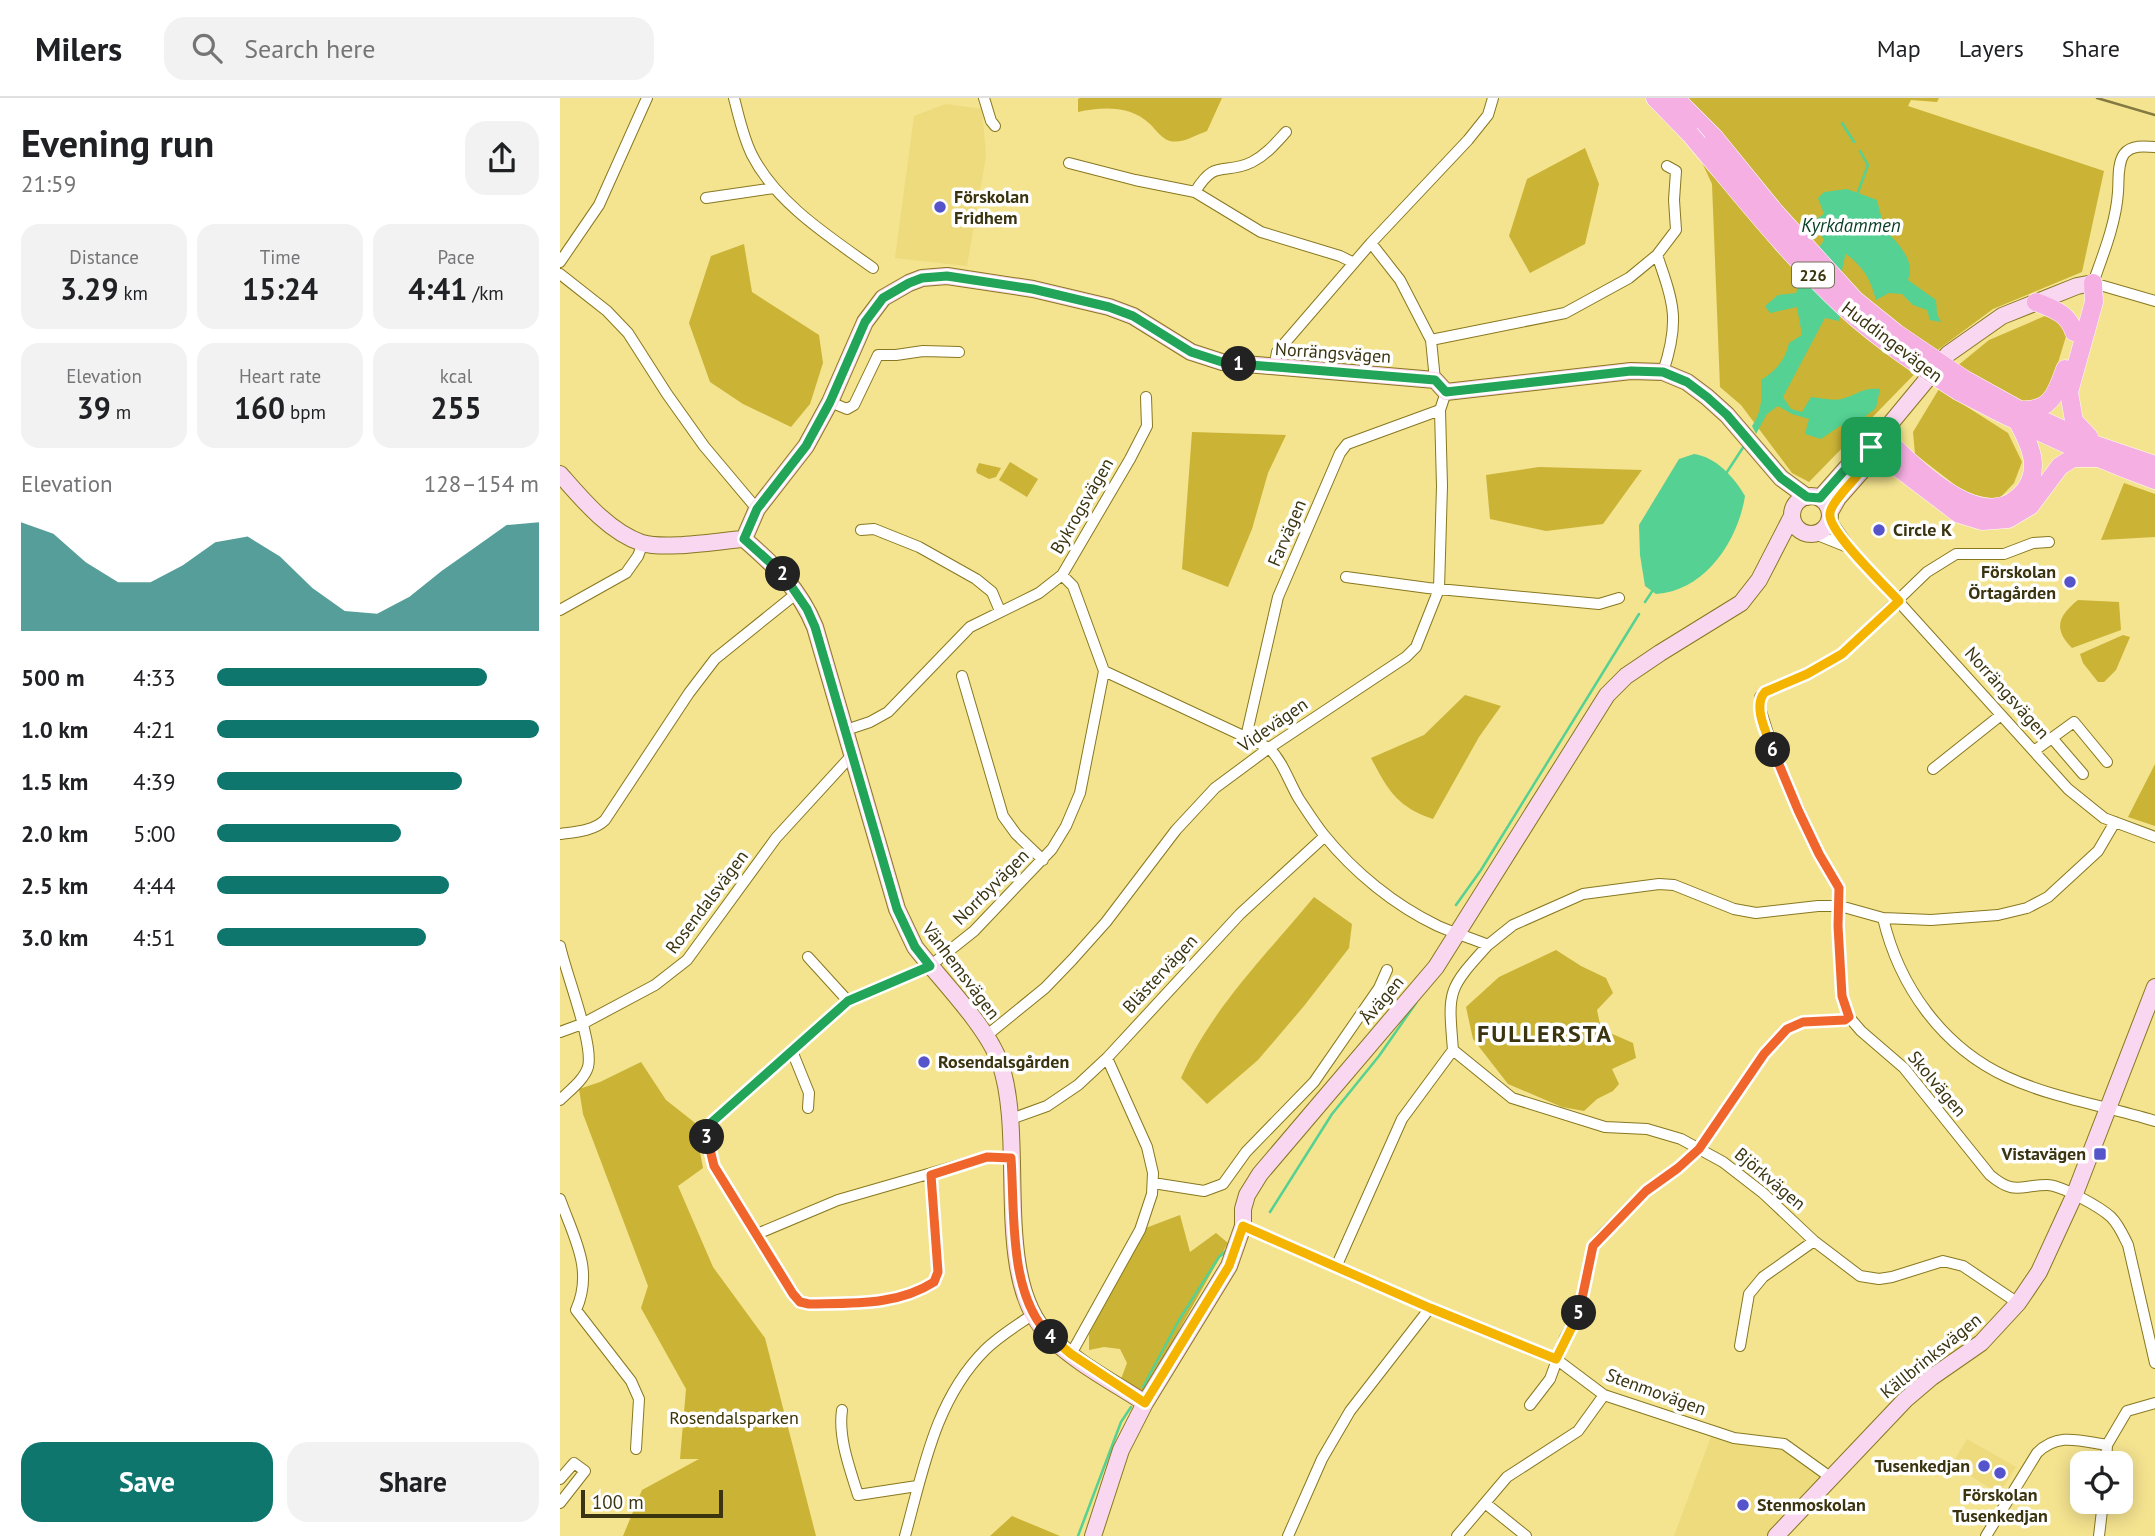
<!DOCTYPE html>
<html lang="en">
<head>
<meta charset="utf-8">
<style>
  body { margin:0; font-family:"PT Sans",sans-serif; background:#f2f2f2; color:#202124; height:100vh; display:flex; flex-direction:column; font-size:26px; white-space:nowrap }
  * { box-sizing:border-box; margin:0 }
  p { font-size:23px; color:#757577 }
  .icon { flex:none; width:38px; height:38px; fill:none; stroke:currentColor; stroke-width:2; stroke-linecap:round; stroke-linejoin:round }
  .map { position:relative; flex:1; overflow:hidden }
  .drawer { display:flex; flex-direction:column; background:#fff; width:560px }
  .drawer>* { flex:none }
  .tools { position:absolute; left:1510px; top:1353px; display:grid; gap:14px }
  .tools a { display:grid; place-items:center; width:63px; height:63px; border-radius:14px; background:#fff; box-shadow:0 4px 18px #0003; font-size:35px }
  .scale { position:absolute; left:21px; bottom:18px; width:142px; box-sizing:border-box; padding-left:7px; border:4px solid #3a3410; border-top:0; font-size:19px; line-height:24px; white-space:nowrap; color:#3a3410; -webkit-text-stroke:5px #fff; paint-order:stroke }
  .pin { position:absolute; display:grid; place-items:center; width:60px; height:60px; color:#fff; margin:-30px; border-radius:14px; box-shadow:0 4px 10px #0006 }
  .km { position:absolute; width:35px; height:35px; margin:-18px; border-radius:50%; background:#222; color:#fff; font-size:19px; line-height:35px; text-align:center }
  .round { display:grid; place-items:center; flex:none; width:74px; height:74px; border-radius:21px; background:#f2f2f2 }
  .headline { display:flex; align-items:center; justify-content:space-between; height:119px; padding:0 21px }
  h1 { font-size:38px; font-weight:800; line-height:52px }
  .figures { display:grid; grid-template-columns:repeat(3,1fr); gap:10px; height:119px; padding:7px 21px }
  .figures div { display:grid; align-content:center; border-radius:18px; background:#f2f2f2; text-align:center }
  .figures b { font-size:30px; font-weight:800 }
  .figures small { font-size:19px; font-weight:400 }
  .figures p { font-size:19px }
  .chart { height:196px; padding:14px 21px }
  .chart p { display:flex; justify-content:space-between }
  .chart svg { width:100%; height:126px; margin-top:7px; fill:#0f766e; opacity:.7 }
  .cta { display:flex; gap:14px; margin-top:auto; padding:14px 21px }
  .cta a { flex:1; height:80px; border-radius:21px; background:#0f766e; color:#fff; font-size:28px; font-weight:800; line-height:80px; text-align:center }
  .cta a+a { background:#f2f2f2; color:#202124 }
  ul { padding:0 21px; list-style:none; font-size:23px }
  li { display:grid; grid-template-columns:112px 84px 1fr; align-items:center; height:52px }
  li i { height:18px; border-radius:9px; background:#0f766e }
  header { display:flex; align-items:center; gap:42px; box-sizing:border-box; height:98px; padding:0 35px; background:#fff; border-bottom:2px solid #e0e0e0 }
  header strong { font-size:33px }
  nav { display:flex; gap:38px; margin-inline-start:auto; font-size:24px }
  .search { width:490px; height:63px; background:#f2f2f2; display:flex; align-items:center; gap:18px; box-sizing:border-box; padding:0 24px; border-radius:21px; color:#757577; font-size:26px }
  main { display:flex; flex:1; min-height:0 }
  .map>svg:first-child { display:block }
  .built { fill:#eddb7d }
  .green { fill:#cab335 }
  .water { fill:#55d193 }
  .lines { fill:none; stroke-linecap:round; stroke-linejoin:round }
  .stream { stroke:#55d193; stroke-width:2.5 }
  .street-casing { stroke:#887820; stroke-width:12 }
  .secondary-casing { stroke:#887820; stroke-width:18 }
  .primary-casing { stroke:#fff; stroke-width:19 }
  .street { stroke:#fff; stroke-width:10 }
  .secondary { stroke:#fad7f1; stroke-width:16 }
  .primary { stroke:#f5afe2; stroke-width:18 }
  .rail { stroke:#837942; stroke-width:2.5 }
  .primary-bridge-casing { stroke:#fff; stroke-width:19; stroke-linecap:butt }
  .primary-bridge { stroke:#f5afe2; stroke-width:18 }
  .split-1-casing { stroke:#fff; stroke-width:14 }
  .split-2-casing { stroke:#fff; stroke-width:14 }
  .split-3-casing { stroke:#fff; stroke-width:14 }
  .split-4-casing { stroke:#fff; stroke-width:14 }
  .split-5-casing { stroke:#fff; stroke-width:14 }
  .split-6-casing { stroke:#fff; stroke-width:14 }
  .split-7-casing { stroke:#fff; stroke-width:14 }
  .split-1 { stroke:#22a559; stroke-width:9 }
  .split-2 { stroke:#22a559; stroke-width:9 }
  .split-3 { stroke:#22a559; stroke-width:9 }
  .split-4 { stroke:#f0652b; stroke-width:9 }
  .split-5 { stroke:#f5b400; stroke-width:9 }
  .split-6 { stroke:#f0652b; stroke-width:9 }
  .split-7 { stroke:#f5b400; stroke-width:9 }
  .poi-dot { fill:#5654cb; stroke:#fff; stroke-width:2.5 }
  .labels { text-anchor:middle; stroke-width:7; stroke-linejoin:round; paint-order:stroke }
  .shield { fill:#fff; stroke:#757158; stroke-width:2 }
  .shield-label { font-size:16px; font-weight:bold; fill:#3a3410 }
  .poi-label { font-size:18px; font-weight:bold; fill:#3a3410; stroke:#fff; text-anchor:start }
  .street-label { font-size:18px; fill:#3a3410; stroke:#fff }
  .park-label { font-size:18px; fill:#3d3300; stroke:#fff }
  .water-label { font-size:19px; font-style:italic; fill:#083e26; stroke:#fff }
  .district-label { font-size:24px; font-weight:bold; letter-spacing:2px; fill:#3a3410; stroke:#fff }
</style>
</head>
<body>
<header>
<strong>Milers</strong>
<div class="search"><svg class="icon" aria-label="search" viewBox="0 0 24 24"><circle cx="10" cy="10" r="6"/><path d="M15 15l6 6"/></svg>Search here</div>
<nav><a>Map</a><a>Layers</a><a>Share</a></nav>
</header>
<main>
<section class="drawer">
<div class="headline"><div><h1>Evening run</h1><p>21:59</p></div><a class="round"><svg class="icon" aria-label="share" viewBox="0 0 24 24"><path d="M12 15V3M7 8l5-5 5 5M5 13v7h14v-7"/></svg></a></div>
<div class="figures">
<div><p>Distance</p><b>3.29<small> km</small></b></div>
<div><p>Time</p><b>15:24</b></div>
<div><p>Pace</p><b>4:41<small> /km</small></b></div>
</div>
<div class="figures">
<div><p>Elevation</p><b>39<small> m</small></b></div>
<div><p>Heart rate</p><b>160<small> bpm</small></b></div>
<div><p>kcal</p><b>255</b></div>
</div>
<div class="chart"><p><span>Elevation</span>128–154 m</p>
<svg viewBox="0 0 160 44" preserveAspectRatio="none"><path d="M0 44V6L10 10L20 20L30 27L40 27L50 21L60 13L70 11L80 18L90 29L100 37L110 38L120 32L130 23L140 15L150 7L160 6V44z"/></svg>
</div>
<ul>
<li><b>500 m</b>4:33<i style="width:84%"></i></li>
<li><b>1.0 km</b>4:21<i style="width:100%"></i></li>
<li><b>1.5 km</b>4:39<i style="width:76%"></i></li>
<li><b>2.0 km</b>5:00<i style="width:57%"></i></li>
<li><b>2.5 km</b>4:44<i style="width:72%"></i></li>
<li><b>3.0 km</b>4:51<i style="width:65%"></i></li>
</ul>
<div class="cta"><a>Save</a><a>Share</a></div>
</section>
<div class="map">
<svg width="1595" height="1438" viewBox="0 0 1595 1438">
  <rect width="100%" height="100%" fill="#f4e38f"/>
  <path class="built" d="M386,6L422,11L426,58L407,168L335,160L354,18Z
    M1154,1331L1229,1348L1269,1376L1213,1438H1114Z
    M1407,1341L1456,1369L1439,1396L1392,1366Z"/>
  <path class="green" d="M520,0H662L647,33C636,37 622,46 610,43C602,41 596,32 590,26C570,7 542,9 518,14V1Z
    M1112,0H1379L1377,4L1351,2L1348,8L1544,73L1522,174L1433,211L1379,251L1249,384L1232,375L1181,307L1160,289L1152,86Z
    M1025,50L1039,86L1025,146L970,175L949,138L967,81Z
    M184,146L192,194L259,237L263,265L250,306L231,329L183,306L150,284L129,225L151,158Z
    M1485,218L1500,222L1507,235L1489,294L1478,306L1464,305L1396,269L1429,242Z
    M1379,291L1448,335L1462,364L1454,385L1436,404L1408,397L1355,356L1353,334Z
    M632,334L726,337L708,375L692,431L668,489L622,471Z
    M450,364L478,381L467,399L439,382Z
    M419,365L441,370L436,379L429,381L417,375L416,372Z
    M979,369L1082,372L1043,426L986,433L930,421L926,377Z
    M1564,385L1595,396V439L1541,442Z
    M1518,502L1559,504L1561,532L1512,550C1493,531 1498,518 1518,502Z
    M1563,537L1570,539L1556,572L1544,584H1538L1523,565L1520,556Z
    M905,597L941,608L919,639L873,721C837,709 828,692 811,660L864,637Z
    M1595,666V728L1568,719Z
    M754,799L792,826L789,850L744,908L698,962L647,1006L621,980C650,912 707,856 754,799Z
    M996,852L1021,868L1046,880L1053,895L1037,912L1041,931L1073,945L1076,960L1052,971L1059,986L1053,993L1037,1001L1024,1013L1002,1009L948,986L913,941L906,909L939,879Z
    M81,964L106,1002L139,1028V1049L143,1070L118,1088L153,1169L205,1240L256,1438H63L82,1392L139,1361H120L126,1291L81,1210L88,1188L23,1016L19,991L40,984Z
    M620,1117L630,1154L656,1135L668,1145L583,1296L561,1281L567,1265L560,1251L544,1249L529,1252V1236L583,1131Z
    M452,1418L500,1438H430Z"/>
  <path class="water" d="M1287,91L1317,102L1321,118V127C1334,142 1357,161 1348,182L1376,202L1377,216L1381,224L1370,222L1367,212L1353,207L1342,196L1329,195L1316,202C1310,180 1304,170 1286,156C1278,177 1284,200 1279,223L1265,220L1223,299L1231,311L1242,314L1251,299C1260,300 1273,303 1281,301C1296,298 1301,289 1320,291L1316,310L1302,321L1280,328L1261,341L1245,336L1249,321L1232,316L1218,308L1207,316L1196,336L1192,328C1202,314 1202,300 1201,282C1216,272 1225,263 1229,245L1242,237L1237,209L1210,215L1205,208L1218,197L1236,195L1243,174L1264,142L1257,129L1249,126L1264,116L1258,100L1264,94Z
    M1134,356C1156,359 1174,379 1185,398C1178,443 1145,493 1096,496L1085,488L1080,457L1079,427L1119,361Z"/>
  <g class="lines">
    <path class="stream" d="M1282,25L1294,44
      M1297,97L1308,67L1300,53
      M1165,377L1184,348
      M1085,504L1093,492
      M896,807L921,772L1079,516
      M710,1114L772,1016L819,958L856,905
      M583,1289L619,1222L659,1159L667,1152
      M518,1438L561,1324L571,1309"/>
    <g class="street-casing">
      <path id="street" d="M174,0C179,19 183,39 192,57C217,106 270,139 313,170
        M424,0L431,23L435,28
        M1595,49C1584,48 1571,47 1564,56C1557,66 1559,83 1558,94C1556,125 1543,157 1533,185L1595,203
        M509,65L575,82L635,94L701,134L780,158L794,165
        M635,94C656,59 664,78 692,64C706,57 716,45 726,34
        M146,100L214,90
        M811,145L840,182L871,242L875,282
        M0,164L39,107L87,0
        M0,176L47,213L68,235L107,296L144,348L197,411
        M871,242L1005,215L1069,180L1097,157
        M714,270L717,254L811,145L908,42L928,17L933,0
        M1103,274C1120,223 1114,206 1097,157L1116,132L1114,102L1116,73L1107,68
        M270,304L287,311L294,307L318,257H336L363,253L399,254
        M1270,421L1290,450L1508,691L1544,720L1595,739
        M301,432L314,431L359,449L416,481L432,494L440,513
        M1255,436L1290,450
        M1489,444L1473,445L1444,456H1396L1367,474L1282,556L1247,576L1205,594L1200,599V610L1217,664L1259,756L1279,790L1278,828L1282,898L1289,919L1301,933L1344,970L1430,1077C1455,1098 1460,1087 1487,1087C1501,1087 1540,1109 1551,1119C1559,1127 1563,1137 1568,1147L1595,1265
        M786,479L868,490L1039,506L1059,500
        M0,512L66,475L78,458L83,445
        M544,573L709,650C723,664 729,684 739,701C747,713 755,726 764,737C794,774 834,807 878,828C894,835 911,840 928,847L953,827L1023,796L1099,786L1114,787L1174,811L1196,815L1258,808H1280L1323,820L1371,822L1438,817L1467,810L1488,799L1538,753L1555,724
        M402,578L443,718L456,736L483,762
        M286,632L310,624L328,614L410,529L479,495L502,477L570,361L587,328L586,299
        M686,639L718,499L780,355L787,346L880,312
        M1492,640L1523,676
        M1474,653L1514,624L1547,664
        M1373,671L1441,617
        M0,736C15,734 34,733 45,722L129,595L155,561L237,495
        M1323,820C1339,888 1382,949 1447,979C1493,1000 1546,1008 1595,1023
        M0,848C6,876 34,946 28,969C24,982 9,993 0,1002
        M248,859L288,903
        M0,934L22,926L95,887L127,862L216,740L292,657
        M426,938L485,890L512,862L546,824L616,732L655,690L709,650L846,559L856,549L879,491L882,388L880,312L886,294
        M893,952L952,1000L1045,1029L1087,1031L1121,1041L1163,1064L1203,1095L1254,1143L1300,1178L1319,1181L1332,1179L1383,1163L1403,1168L1458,1205
        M232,953L249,995L248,1010
        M451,1021L487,1008L518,987L547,960L680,816L765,738
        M371,1077L378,1174L374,1184C337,1208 291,1206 249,1206L240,1204L233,1196L154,1068L147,1043V1033L152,1024L288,903L370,868L414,833L492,751L506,728L520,695L544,573L513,488L502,477
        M593,1085L644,1093L663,1086L686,1054L754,984L819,890L827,872
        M0,1101C14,1140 34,1172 16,1212L71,1283L79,1301L76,1351
        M683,1128L870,1210L996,1261L1044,1297L1174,1340L1224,1346L1270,1379
        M197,1136L278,1102L427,1059L451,1060
        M776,1169L842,1021L893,952C888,892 887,892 928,847
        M1180,1248L1189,1196L1203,1179L1254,1143
        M511,1256L580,1132L592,1096L593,1075L587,1049L547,960
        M970,1307L990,1281L1005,1240L1019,1216L1033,1148L1041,1138L1086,1093L1118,1070L1139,1051L1204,956L1227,931L1243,924L1285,922L1289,919
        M282,1312C278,1340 290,1371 298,1397L357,1388
        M1546,1365L1547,1347L1567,1313L1595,1305
        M0,1381L14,1365L25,1373L0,1405
        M925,1405L966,1438
        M345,1438C363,1373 375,1302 425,1252C439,1238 456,1228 472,1217
        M728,1438L762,1361L790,1313L870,1210
        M897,1438L947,1379L1018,1333L1044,1297
        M1426,1438L1477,1355C1498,1334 1520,1343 1547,1347
        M1539,1438L1543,1404"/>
    </g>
    <g class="secondary-casing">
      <path id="secondary" d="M0,376C22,401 49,434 82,445C106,452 157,443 184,441
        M1232 417a19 19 0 1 1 38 0a19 19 0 1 1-38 0Z
        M1260,400L1297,358L1311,349L1388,256L1442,218L1517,188L1533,185
        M1270,414L1278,400L1307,367L1311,349
        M184,441L197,411L246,348L270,304L305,224L323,200L349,185L362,180L387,178L473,191L549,209L573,218L631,254L662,264L875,282L886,294L1071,273L1103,274L1127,284L1147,299L1167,317L1221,380L1247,399
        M184,441C215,468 239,490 255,529L337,811L355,849C380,881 427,928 440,965C467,1041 431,1181 489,1238C516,1265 553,1284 585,1305
        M533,1438L561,1352L585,1305L669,1168L683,1128V1111L687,1097L700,1076L876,869L1047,597L1066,578L1100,555L1181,505L1199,482L1232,418
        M1216,1438L1345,1302L1372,1279L1421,1245L1458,1205L1479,1174L1514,1098L1595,889"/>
    </g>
    <g class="primary-casing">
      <path id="primary" d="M1095,0L1130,36
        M1115,0L1154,39
        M1476,204C1493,211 1508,215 1514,234
        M1404,281L1460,312L1536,347L1595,367
        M1398,293C1462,327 1527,357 1595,382
        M1462,312C1491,313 1496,296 1505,271
        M1322,337C1352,366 1425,444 1465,392C1481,370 1470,347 1459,326
        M1529,339L1514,323L1509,294L1534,204L1533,185
        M1311,349L1399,416L1422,423L1448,421L1470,408L1500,368L1513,360H1537"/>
    </g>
    <use href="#street" class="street"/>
    <use href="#secondary" class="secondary"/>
    <use href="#primary" class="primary"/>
    <path class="rail" d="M1537,0L1595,17"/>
    <g class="primary-bridge-casing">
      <path id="primary-bridge" d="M1130,36C1180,95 1229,158 1286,211C1320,242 1359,268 1398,293
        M1154,39L1215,114L1295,202L1336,235L1404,281"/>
    </g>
    <use href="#primary-bridge" class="primary-bridge"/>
  </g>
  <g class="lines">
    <g class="split-1-casing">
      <path id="split-1" d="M679,266L875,282L886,294L1071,273L1103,274L1127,284L1147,299L1167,317L1221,380L1247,399L1260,400L1297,358L1311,349"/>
    </g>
    <g class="split-2-casing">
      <path id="split-2" d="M223,476L184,441L197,411L246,348L270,304L305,224L323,200L349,185L362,180L387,178L473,191L549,209L573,218L631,254L662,264L679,266"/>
    </g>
    <g class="split-3-casing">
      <path id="split-3" d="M147,1039L148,1029L152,1024L288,903L370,868L355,849L337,811L255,529L247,511L223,476"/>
    </g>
    <g class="split-4-casing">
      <path id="split-4" d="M147,1039L154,1068L233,1196L240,1204L249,1206C291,1205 337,1208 374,1184L378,1174L371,1077L427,1059L451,1060C455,1116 448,1198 491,1239"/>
    </g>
    <g class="split-5-casing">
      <path id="split-5" d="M491,1239L511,1256L585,1305L669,1168L683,1128L870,1210L996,1261L1019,1215"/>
    </g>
    <g class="split-6-casing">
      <path id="split-6" d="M1019,1215L1033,1148L1086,1093L1118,1070L1139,1051L1204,956L1227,931L1243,924L1285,922L1289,919L1282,898L1278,828L1279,790L1259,756L1238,712L1213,652"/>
    </g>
    <g class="split-7-casing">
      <path id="split-7" d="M1213,652C1207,636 1192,608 1205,594L1247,576L1282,556L1339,503C1325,488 1271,436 1270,418C1269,412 1275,404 1279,399C1294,379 1305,375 1311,349"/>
    </g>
    <use href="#split-1" class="split-1"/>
    <use href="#split-2" class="split-2"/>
    <use href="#split-3" class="split-3"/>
    <use href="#split-4" class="split-4"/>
    <use href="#split-5" class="split-5"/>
    <use href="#split-6" class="split-6"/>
    <use href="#split-7" class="split-7"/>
  </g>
  <g class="poi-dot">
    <circle cx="380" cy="109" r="7"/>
    <circle cx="1319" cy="432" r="7"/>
    <circle cx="1510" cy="484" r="7"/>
    <circle cx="364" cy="964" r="7"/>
    <rect x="1533" y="1049" width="14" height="14" rx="3.5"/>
    <circle cx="1424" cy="1368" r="7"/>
    <circle cx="1440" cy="1375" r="7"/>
    <circle cx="1183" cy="1407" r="7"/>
  </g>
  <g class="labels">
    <rect class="shield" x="1232" y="164.5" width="42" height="25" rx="5"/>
    <g class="shield-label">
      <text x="1253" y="183">226</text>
    </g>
    <g class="poi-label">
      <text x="394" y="105">Förskolan<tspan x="394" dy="21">Fridhem</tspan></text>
      <text x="1333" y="438">Circle K</text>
      <text x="1496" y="480" text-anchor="end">Förskolan<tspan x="1496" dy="21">Örtagården</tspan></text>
      <text x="378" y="970">Rosendalsgården</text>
      <text x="1526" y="1062" text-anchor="end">Vistavägen</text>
      <text x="1410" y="1374" text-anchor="end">Tusenkedjan</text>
      <text x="1440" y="1403" text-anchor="middle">Förskolan<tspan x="1440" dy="21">Tusenkedjan</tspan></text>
      <text x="1197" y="1413">Stenmoskolan</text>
    </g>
    <g class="street-label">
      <text transform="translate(1332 244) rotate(37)" y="6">Huddingevägen</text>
      <text transform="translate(773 255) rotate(4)" y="6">Norrängsvägen</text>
      <text transform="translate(522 408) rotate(-60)" y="6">Bykrogsvägen</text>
      <text transform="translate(727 435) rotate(-67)" y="6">Farvägen</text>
      <text transform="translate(1447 595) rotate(48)" y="6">Norrängsvägen</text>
      <text transform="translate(713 627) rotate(-35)" y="6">Videvägen</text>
      <text transform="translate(431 789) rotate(-45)" y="6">Norrbyvägen</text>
      <text transform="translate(147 804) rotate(-53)" y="6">Rosendalsvägen</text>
      <text transform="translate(401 873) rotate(53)" y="6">Vänhemsvägen</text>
      <text transform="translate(600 876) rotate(-47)" y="6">Blästervägen</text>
      <text transform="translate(822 902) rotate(-50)" y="6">Åvägen</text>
      <text transform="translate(1377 986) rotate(50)" y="6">Skolvägen</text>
      <text transform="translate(1210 1081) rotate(40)" y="6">Björkvägen</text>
      <text transform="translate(1371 1258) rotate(-39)" y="6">Källbrinksvägen</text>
      <text transform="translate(1096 1294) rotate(20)" y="6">Stenmovägen</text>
    </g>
    <g class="park-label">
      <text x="174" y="1326">Rosendalsparken</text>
    </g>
    <g class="water-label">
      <text x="1291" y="134">Kyrkdammen</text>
    </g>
    <g class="district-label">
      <text x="985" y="944">FULLERSTA</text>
    </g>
  </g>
</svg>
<div class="tools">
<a><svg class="icon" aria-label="locate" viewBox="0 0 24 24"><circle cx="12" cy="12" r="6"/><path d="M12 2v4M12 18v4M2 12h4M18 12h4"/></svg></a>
</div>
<div class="scale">100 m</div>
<div class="pin" style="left:1311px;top:349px;background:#1e9e55"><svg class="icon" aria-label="arrive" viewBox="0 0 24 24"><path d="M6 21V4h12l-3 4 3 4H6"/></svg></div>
<b class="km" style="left:679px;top:266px">1</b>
<b class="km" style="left:223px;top:476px">2</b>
<b class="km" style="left:147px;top:1039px">3</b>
<b class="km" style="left:491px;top:1239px">4</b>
<b class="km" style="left:1019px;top:1215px">5</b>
<b class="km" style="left:1213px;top:652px">6</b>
</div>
</main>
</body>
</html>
